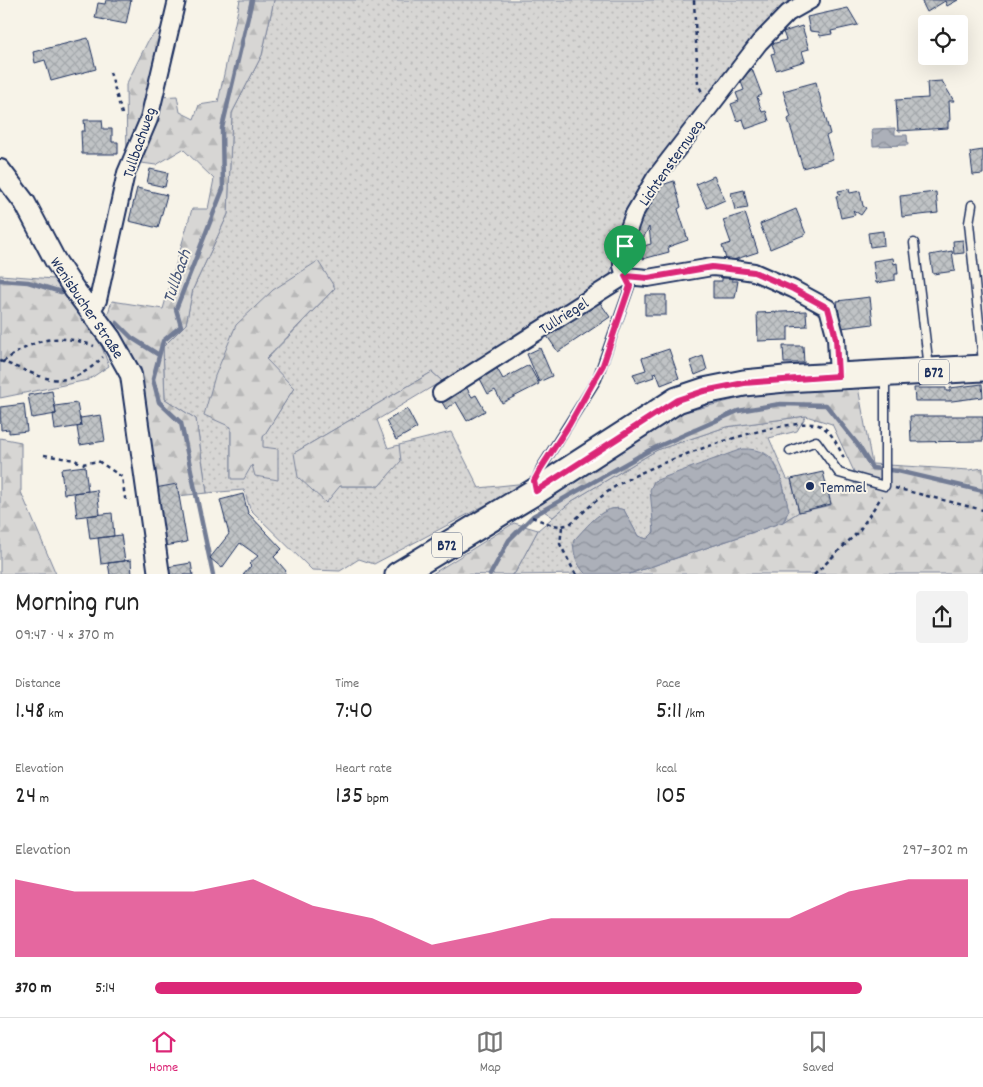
<!DOCTYPE html>
<html lang="en">
<head>
<meta charset="utf-8">
<style>
  body { margin:0; font-family:Dekko,sans-serif; background:#f2f2f2; color:#222; height:100vh; display:flex; flex-direction:column; font-size:19px; white-space:nowrap }
  * { box-sizing:border-box; margin:0 }
  p { font-size:16px; color:#767676 }
  .icon { flex:none; width:28px; height:28px; fill:none; stroke:currentColor; stroke-width:2; stroke-linecap:round; stroke-linejoin:round }
  .map { position:relative; height:574px; overflow:hidden }
  .details { display:flex; flex-direction:column; background:#fff; flex:1 }
  .details>* { flex:none }
  .tools { position:absolute; left:918px; top:15px; display:grid; gap:10px }
  .tools a { display:grid; place-items:center; width:50px; height:50px; border-radius:5px; background:#fff; box-shadow:0 5px 20px #0002; font-size:25px }
  .pin { position:absolute; display:grid; place-items:center; width:42px; height:42px; color:#fff; margin:-51px -21px; border-radius:50% 50% 50% 0; rotate:-45deg; box-shadow:0 0 5px #0007 }
  .pin .icon { rotate:45deg }
  .round { display:grid; place-items:center; flex:none; width:52px; height:52px; border-radius:5px; background:#f2f2f2 }
  .headline { display:flex; align-items:center; justify-content:space-between; height:85px; padding:0 15px }
  h1 { font-size:28px; font-weight:600; line-height:38px }
  .stats { display:grid; grid-template-columns:repeat(3,1fr); gap:8px; height:85px; padding:5px 15px }
  .stats div { display:grid; align-content:center }
  .stats b { font-size:25px; font-weight:600 }
  .stats small { font-size:14px; font-weight:400 }
  .stats p { font-size:14px }
  .chart { height:140px; padding:10px 15px }
  .chart p { display:flex; justify-content:space-between }
  .chart svg { width:100%; height:90px; margin-top:5px; fill:#db2777; opacity:.7 }
  ul { padding:0 15px; list-style:none; font-size:16px }
  li { display:grid; grid-template-columns:80px 60px 1fr; align-items:center; height:38px }
  li i { height:12px; border-radius:6px; background:#db2777 }
  .tab-bar { display:flex; justify-content:space-around; align-items:center; height:70px; border-top:1px solid #e0e0e0; background:#fff; font-size:14px; color:#767676 }
  .tab-bar a { display:grid; justify-items:center; gap:2px }
  .tab-bar .current { color:#db2777 }
  .map>svg:first-child { display:block }
  .grass { fill:url(#grass-dots); stroke:#798299; fill-rule:evenodd }
  .forest { fill:url(#forest-firs); stroke:#798299 }
  .water { fill:url(#water-waves); stroke:#727c95 }
  .lines { fill:none; stroke-linecap:round; stroke-linejoin:round }
  .stream { stroke:#727c95; stroke-width:4.5 }
  .building { fill:url(#building-cross-hatch); stroke:#1b2f5e }
  .service-casing { stroke:#1b2f5e; stroke-width:11 }
  .minor-casing { stroke:#1b2f5e; stroke-width:20 }
  .tertiary-casing { stroke:#1b2f5e; stroke-width:24 }
  .primary-casing { stroke:#1b2f5e; stroke-width:29 }
  .path { stroke:#1b2f5e; stroke-width:2.5; stroke-dasharray:4 4; stroke-linecap:butt }
  .service { stroke:#f7f3e8; stroke-width:8 }
  .minor { stroke:#f7f3e8; stroke-width:16 }
  .tertiary { stroke:#f7f3e8; stroke-width:20 }
  .primary { stroke:#f7f3e8; stroke-width:25 }
  .route-casing { stroke:#fff; stroke-width:10 }
  .route { stroke:#db2777; stroke-width:6 }
  .poi-dot { fill:#1b2f5e; stroke:#f7f3e8; stroke-width:2 }
  .labels { text-anchor:middle; stroke-width:4; stroke-linejoin:round; paint-order:stroke }
  .shield { fill:#f7f3e8; stroke:#5d6a87; stroke-width:1 }
  .shield-label { font-size:15px; font-weight:bold; fill:#1b2f5e }
  .street-label { font-size:16px; fill:#1b2f5e; stroke:#f7f3e8 }
  .poi-label { font-size:16px; fill:#1b2f5e; stroke:#f7f3e8; text-anchor:start }
  .water-label { font-size:18px; font-style:italic; fill:#465679; stroke:#f7f3e8 }
</style>
</head>
<body>
<div class="map">
<svg width="983" height="575" viewBox="0 0 983 575">
  <defs>
    <pattern id="grass-dots" width="8" height="8" patternUnits="userSpaceOnUse" patternTransform="scale(1.25)"><rect width="8" height="8" fill="#d7d6d4"/><path d="M2 2h.1M6 6h.1" fill="none" stroke="#b8b8b8" stroke-width="1.8" stroke-linecap="round"/></pattern>
    <pattern id="forest-firs" width="22" height="20" patternUnits="userSpaceOnUse" patternTransform="scale(1.25)"><rect width="22" height="20" fill="#d7d6d4"/><path d="M5 1l3.5 6h-7zM16 11l3.5 6h-7z" fill="#b8b8b8"/></pattern>
    <pattern id="water-waves" width="16" height="10" patternUnits="userSpaceOnUse" patternTransform="scale(1.25)"><rect width="16" height="10" fill="#acb0b9"/><path d="M0 5q4-4 8 0t8 0" fill="none" stroke="#8b909a"/></pattern>
    <pattern id="building-cross-hatch" width="8" height="8" patternUnits="userSpaceOnUse" patternTransform="scale(1.25)"><rect width="8" height="8" fill="#c0c3c5"/><path d="M0 0l8 8M0 8l8-8" fill="none" stroke="#a4a8ac"/></pattern>
  </defs>
  <rect width="100%" height="100%" fill="#f7f3e8"/>
  <filter id="ink" filterUnits="userSpaceOnUse"><feTurbulence type="fractalNoise" baseFrequency=".02" numOctaves="2"/><feDisplacementMap in="SourceGraphic" scale="10" xChannelSelector="R" yChannelSelector="G"/><feConvolveMatrix kernelMatrix="1 2 1 2 8 2 1 2 1" color-interpolation-filters="sRGB"/></filter>
  <g filter="url(#ink)">
    <path class="grass" d="M274,0H801L805,12C756,47 714,110 676,158L656,161L624,223L608,282L442,381L432,372L294,453L340,486H379L400,461L399,445L451,432L479,488L527,483L374,564L359,559L340,571L312,570L250,509L244,490L207,493L196,419L165,399L163,347L186,324L193,289L228,214L232,113L262,55ZM335,288L266,360L294,388L263,437L262,447L252,465L231,478V427L273,290Z
      M806,416L797,431L769,438L787,479H791L799,512L783,522C794,513 780,469 772,459C770,456 766,454 763,452L654,527L653,535L647,539L638,536L624,510C604,502 587,528 574,540L573,545L586,574L511,575L515,573L538,530L572,501L657,450L726,427Z"/>
    <path class="forest" d="M240,0H274L262,55L232,113L228,214L193,289L186,324L163,347L165,399L196,419L207,493L157,498L141,368L107,316L112,301L163,309L192,209H208L214,179L183,149L156,165L127,161L126,85L149,39L184,7L158,97L177,96L180,112L194,119L199,105L218,102Z
      M318,261L335,288L266,359L294,388L263,437V447L278,449V480L255,476L252,465L244,479H231V427L204,415L215,376L236,325L273,290Z
      M0,275L54,279L98,337L109,366L88,380L0,398Z
      M432,372L442,381L377,420L388,448L399,445L401,461L379,486H340L326,503L298,477L294,453Z
      M858,387L872,464L969,470L983,468V574H629L783,522L799,512L831,505L828,493L852,488L857,478L832,424L806,416L726,427L657,450L572,501L553,517L533,504L676,414L765,392Z
      M0,438L21,442V492L56,574H0Z
      M514,523L538,530L515,573L511,575L432,574Z"/>
    <path class="water" d="M895,128V135H907L908,145L873,146L872,129Z
      M742,449C780,447 781,481 789,510L783,522L629,574H586C577,566 572,552 574,540C587,527 604,502 624,510L638,536L647,539L654,532L650,490L654,481Z"/>
    <g class="lines">
      <path class="stream" d="M0,280L28,282L61,292
        M117,323L132,338L159,355
        M213,575L181,423L159,402L153,379L163,341L181,326L176,309L223,189L222,128L252,0
        M490,575L509,540L533,516L650,450L738,411L780,404L826,405L858,445L872,468L898,471L983,491"/>
    </g>
    <path class="building" d="M106,0H131L126,24L95,18L98,3L105,4Z
      M921,0H958L947,6L945,1L927,12Z
      M848,8L858,25L831,31L832,34L820,36L819,32L810,31L807,17Z
      M802,26L809,49L802,51L805,61L776,70L771,54L775,53L772,44L786,40L783,32Z
      M88,38L96,69L51,81L45,60L35,63L33,52Z
      M752,69L762,95L757,97L762,112L766,111L769,121L746,129L743,119L737,121L731,104L739,101L736,93L744,90L740,79Z
      M942,81L954,101H949L950,121H948V128L898,131L896,100L928,98L927,82Z
      M816,82L830,134L826,136L833,159L803,168L788,119L791,117L783,91Z
      M84,120H102L103,129H112V142H118V154H82L81,131H85Z
      M983,150V174L973,175L970,152Z
      M150,169L168,173L165,187L147,183Z
      M714,176L725,200L707,208L696,184Z
      M674,181L681,207L678,209L688,240L668,247L669,252L643,259L640,247L651,244L649,227L636,252L632,231L660,182L665,184Z
      M137,188L167,195L158,228L129,221Z
      M849,189L850,193L860,191L863,206L866,208L861,215L853,210L855,215L841,218L836,196L840,195L838,191Z
      M744,190L748,208L735,210L731,193Z
      M936,192L938,213L902,217L900,196Z
      M796,209L806,234L770,249L760,224Z
      M745,213L758,252L727,262L722,246L731,243L723,220Z
      M883,231L884,245L870,247L868,233Z
      M963,240L964,253L954,254L953,241Z
      M952,251L955,271L933,274L930,255Z
      M893,258L894,264L897,263L898,274H895V280L876,283L873,261Z
      M722,278H732V281H738L735,298H713V281H722Z
      M645,295H666V315H645Z
      M870,297L873,324L841,328L837,301Z
      M599,301L610,317L558,352L547,336Z
      M806,311L807,326L788,327V340L758,341L757,313Z
      M783,346H803L804,363H784Z
      M540,348L552,376L539,382L527,354Z
      M669,349L679,378L661,385L656,372L653,373L654,377L637,383L633,374L646,370L642,358Z
      M703,356L707,370L695,375L690,361Z
      M495,365L503,379L529,365L539,384L502,403L495,390L488,394L478,375Z
      M982,384L983,397L952,401H915L914,388H946V391H950V388Z
      M465,385L472,397L476,395L485,411L467,421L456,402L446,409L440,399Z
      M52,391L56,414L32,418L28,395Z
      M77,403L81,426L55,430L53,414H56L55,406Z
      M24,404L27,431L9,433V429L1,430L0,407Z
      M407,409L417,428L396,440L386,421Z
      M101,415L105,441L80,445L77,427L81,426L80,418Z
      M910,416H983V441L911,442Z
      M85,466L88,491L64,494L61,469Z
      M823,472L831,504L799,512L791,479Z
      M177,484L187,542L165,546L155,488Z
      M97,490L100,514L77,517L74,493Z
      M243,494L248,513L282,549L274,557L286,571L283,575H243L251,566L249,564L258,556L240,543L222,568L210,558L229,534L220,500Z
      M112,513L114,536L90,539L87,516Z
      M121,535L125,561L101,564L98,538Z
      M131,560L132,575H110L108,563Z
      M191,563L193,575H168L167,567Z"/>
    <g class="lines">
      <g class="service-casing">
        <path id="service" d="M972,205L969,223L983,362
          M914,243L929,368
          M790,451L816,441L839,473L885,486V377
          M535,484L541,468L597,379L630,286L625,276"/>
      </g>
      <g class="minor-casing">
        <path id="minor" d="M625,276L622,266L623,245L634,214L655,178L759,43L788,13L811,0
          M91,312L98,300L126,173L149,119L177,0
          M441,393L625,276L648,278L712,267L734,269L754,272L793,289L828,308L836,338L838,376"/>
      </g>
      <g class="tertiary-casing">
        <path id="tertiary" d="M0,170L25,203L55,260L74,289L111,339L131,375L159,575"/>
      </g>
      <g class="primary-casing">
        <path id="primary" d="M398,575L536,491L677,400L704,391L744,383L785,379L983,368"/>
      </g>
      <path class="path" d="M694,0L698,84L702,92
        M110,72L122,114
        M0,361C44,376 63,396 103,357
        M3,362C34,339 57,332 94,346
        M44,455L75,460L82,464L98,461L122,477L125,498L131,500
        M895,488L983,510
        M532,517C545,522 556,529 570,524C587,509 602,494 621,483C652,464 790,412 821,426C833,432 839,449 845,460
        M562,527L560,544L576,575
        M814,575L859,531L882,496"/>
      <use href="#service" class="service"/>
      <use href="#minor" class="minor"/>
      <use href="#tertiary" class="tertiary"/>
      <use href="#primary" class="primary"/>
    </g>
  </g>
  <g class="lines" filter="url(#ink)">
    <g class="route-casing">
      <path id="route" d="M712,267L754,272L793,289L828,308L836,338L838,376L744,383L704,391L677,400L536,491L534,481L541,468L569,425L603,365L630,286L625,276L648,278Z"/>
    </g>
    <use href="#route" class="route"/>
  </g>
  <circle class="poi-dot" cx="810" cy="486" r="5"/>
  <g class="labels">
    <g class="shield">
      <rect x="919" y="359.5" width="30" height="25" rx="4"/>
      <rect x="432" y="532.5" width="30" height="25" rx="4"/>
    </g>
    <g class="shield-label">
      <text x="934" y="377">B72</text>
      <text x="447" y="550">B72</text>
    </g>
    <g class="street-label">
      <text transform="translate(138 142) rotate(-71)" y="6">Tullbachweg</text>
      <text transform="translate(670 162) rotate(-55)" y="6">Lichtensternweg</text>
      <text transform="translate(88 307) rotate(56)" y="6">Wenisbucher Straße</text>
      <text transform="translate(563 315) rotate(-32)" y="6">Tullriegel</text>
    </g>
    <g class="poi-label">
      <text x="820" y="492">Temmel</text>
    </g>
    <g class="water-label">
      <text transform="translate(176 276) rotate(-71)" y="6">Tullbach</text>
    </g>
  </g>
</svg>
<div class="tools">
<a><svg class="icon" aria-label="locate" viewBox="0 0 24 24"><circle cx="12" cy="12" r="6"/><path d="M12 2v4M12 18v4M2 12h4M18 12h4"/></svg></a>
</div>
<div class="pin" style="left:625px;top:276px;background:#1e9e55"><svg class="icon" aria-label="arrive" viewBox="0 0 24 24"><path d="M6 21V4h12l-3 4 3 4H6"/></svg></div>
</div>
<section class="details">
<div class="headline"><div><h1>Morning run</h1><p>09:47 · 4 × 370 m</p></div><a class="round"><svg class="icon" aria-label="share" viewBox="0 0 24 24"><path d="M12 15V3M7 8l5-5 5 5M5 13v7h14v-7"/></svg></a></div>
<div class="stats">
<div><p>Distance</p><b>1.48<small> km</small></b></div>
<div><p>Time</p><b>7:40</b></div>
<div><p>Pace</p><b>5:11<small> /km</small></b></div>
</div>
<div class="stats">
<div><p>Elevation</p><b>24<small> m</small></b></div>
<div><p>Heart rate</p><b>135<small> bpm</small></b></div>
<div><p>kcal</p><b>105</b></div>
</div>
<div class="chart"><p><span>Elevation</span>297–302 m</p>
<svg viewBox="0 0 160 44" preserveAspectRatio="none"><path d="M0 44V6L10 12L20 12L30 12L40 6L50 19L60 25L70 38L80 32L90 25L100 25L110 25L120 25L130 25L140 12L150 6L160 6V44z"/></svg>
</div>
<ul>
<li><b>370 m</b>5:14<i style="width:87%"></i></li>
</ul>
</section>
<nav class="tab-bar">
<a class="current"><svg class="icon" aria-label="home" viewBox="0 0 24 24"><path d="M3 11l9-7 9 7M6 9v11h12V9"/></svg>Home</a>
<a><svg class="icon" aria-label="map" viewBox="0 0 24 24"><path d="M3 6l6-2 6 2 6-2v14l-6 2-6-2-6 2zM9 4v14M15 6v14"/></svg>Map</a>
<a><svg class="icon" aria-label="saved" viewBox="0 0 24 24"><path d="M7 4h10v16l-5-4-5 4z"/></svg>Saved</a>
</nav>
</body>
</html>
